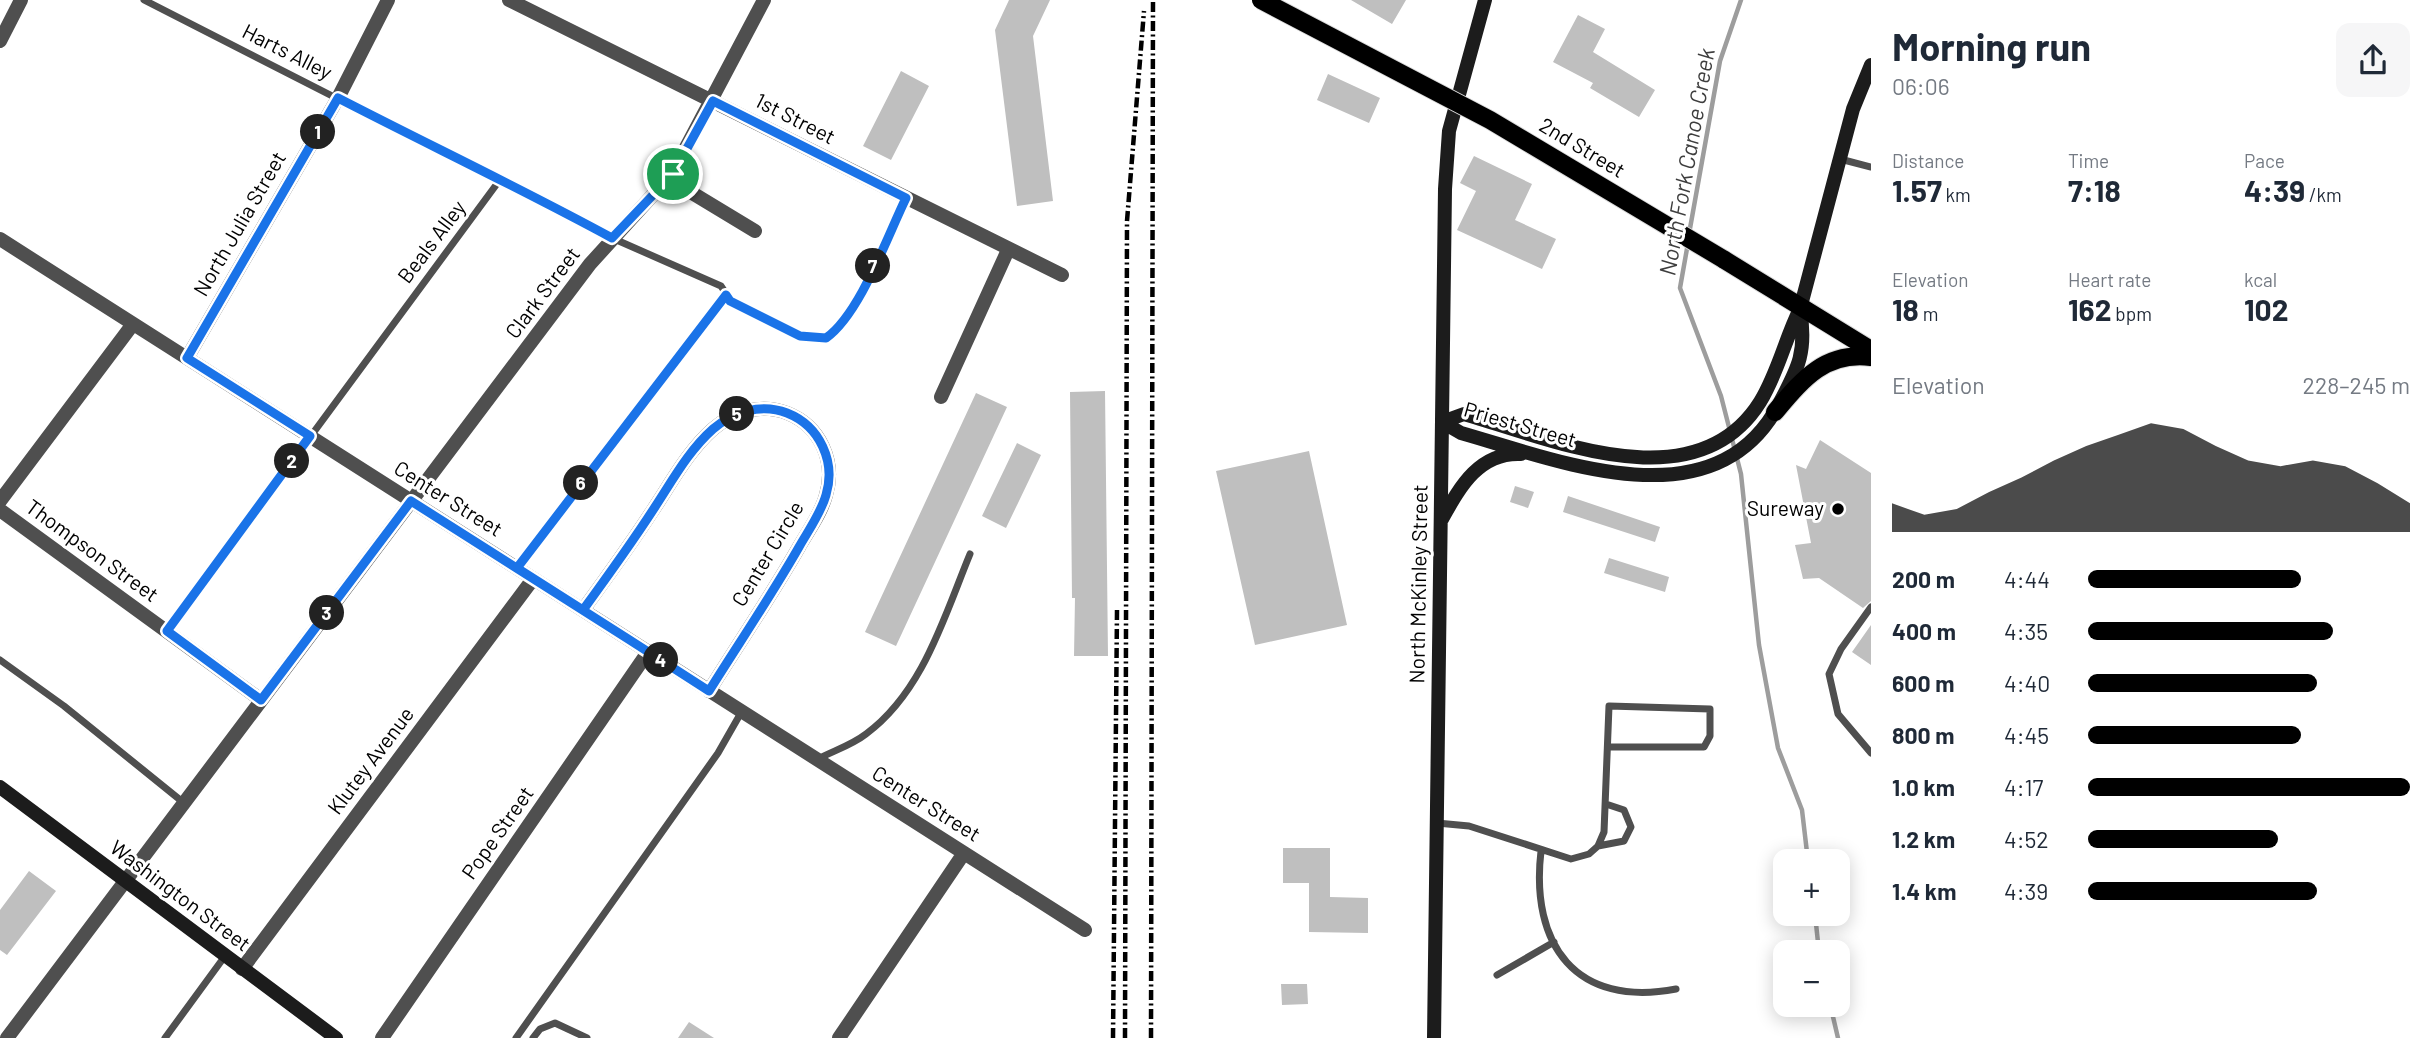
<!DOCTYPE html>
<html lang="en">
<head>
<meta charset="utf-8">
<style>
  body { margin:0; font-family:Barlow,sans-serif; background:#f6f6f7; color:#1f2937; height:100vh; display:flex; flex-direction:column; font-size:26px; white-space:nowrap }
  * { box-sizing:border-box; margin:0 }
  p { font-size:23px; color:#747a83 }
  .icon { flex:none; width:38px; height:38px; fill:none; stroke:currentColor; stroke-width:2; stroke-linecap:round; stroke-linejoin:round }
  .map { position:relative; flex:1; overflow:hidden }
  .details { display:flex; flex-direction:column; background:#fff; width:560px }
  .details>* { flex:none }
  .buttons { position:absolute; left:1773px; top:849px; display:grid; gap:14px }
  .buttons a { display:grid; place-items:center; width:77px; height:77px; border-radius:14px; background:#fff; box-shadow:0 4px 18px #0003; font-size:35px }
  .pin { position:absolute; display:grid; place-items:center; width:60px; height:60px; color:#fff; margin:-30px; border:4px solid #fff; border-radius:50%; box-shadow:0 2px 7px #0007 }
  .km { position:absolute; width:35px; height:35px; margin:-18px; border-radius:50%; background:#222; color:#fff; font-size:19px; line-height:35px; text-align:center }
  .round { display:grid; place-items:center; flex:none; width:74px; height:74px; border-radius:14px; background:#f6f6f7 }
  .summary { display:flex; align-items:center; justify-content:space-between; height:119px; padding:0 21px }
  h1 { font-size:38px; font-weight:700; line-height:52px }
  .figures { display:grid; grid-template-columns:repeat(3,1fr); gap:10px; height:119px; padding:7px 21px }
  .figures div { display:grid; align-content:center }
  .figures b { font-size:30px; font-weight:700 }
  .figures small { font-size:19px; font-weight:400 }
  .figures p { font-size:19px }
  .chart { height:196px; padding:14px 21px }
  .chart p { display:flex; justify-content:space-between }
  .chart svg { width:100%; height:126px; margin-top:7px; fill:#000; opacity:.7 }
  ul { padding:0 21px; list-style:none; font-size:23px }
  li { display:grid; grid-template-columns:112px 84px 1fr; align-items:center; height:52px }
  li i { height:18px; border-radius:9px; background:#000 }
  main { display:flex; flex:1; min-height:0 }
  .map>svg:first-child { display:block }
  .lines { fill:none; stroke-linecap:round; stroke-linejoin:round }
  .stream { stroke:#9d9d9d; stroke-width:4.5 }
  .building { fill:#bfbfbf }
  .primary-casing { stroke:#dbdbdb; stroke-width:20 }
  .lane { stroke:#4f4f4f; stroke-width:7 }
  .street { stroke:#4f4f4f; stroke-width:14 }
  .secondary { stroke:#1c1c1c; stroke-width:14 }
  .primary { stroke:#000; stroke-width:18 }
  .rail { stroke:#000; stroke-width:4.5; stroke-dasharray:10 3.5 2 3.5; stroke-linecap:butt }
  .primary-bridge-casing { stroke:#dbdbdb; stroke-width:20; stroke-linecap:butt }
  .primary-bridge { stroke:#000; stroke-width:18 }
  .route-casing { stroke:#fff; stroke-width:14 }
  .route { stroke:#1a73e8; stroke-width:9 }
  .poi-dot { fill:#000; stroke:#fff; stroke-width:2.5 }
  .labels { text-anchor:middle; stroke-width:6; stroke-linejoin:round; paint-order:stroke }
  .street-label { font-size:21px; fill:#000; stroke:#fff }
  .poi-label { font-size:21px; fill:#000; stroke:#fff; text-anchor:end }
  .water-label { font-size:23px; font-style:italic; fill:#3e3e3e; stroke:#fff }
</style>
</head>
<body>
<main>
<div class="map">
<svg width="1871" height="1038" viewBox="0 0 1871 1038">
  <rect width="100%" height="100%" fill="#fff"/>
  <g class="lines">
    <path class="stream" d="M1689,234L1720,61L1741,0
      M1688,243L1680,288L1721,396L1741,474L1759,645L1778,748L1802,810L1808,861
      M1815,914L1819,952
      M1830,1004L1838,1038"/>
  </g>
  <path class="building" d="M1009,0H1050L1033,36L1053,201L1017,206L995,30Z
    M1351,0H1406L1392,24Z
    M1578,15L1605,29L1593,52L1655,90L1639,117L1590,88L1593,83L1553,62Z
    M901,71L929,86L891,160L863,146Z
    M1328,74L1380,98L1369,123L1317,100Z
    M1474,156L1532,184L1515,220L1556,239L1542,269L1457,230L1476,191L1460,183Z
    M1105,391L1108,656H1074L1075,598H1072L1070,392Z
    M976,393L1007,407L896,646L865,632Z
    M1820,440L1871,473V601L1863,608L1819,578L1803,579L1795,545L1811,543L1796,465L1806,469Z
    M1017,443L1041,455L1006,528L982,516Z
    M1309,451L1347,625L1255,645L1216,471Z
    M1515,486L1534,492L1528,508L1510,502Z
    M1568,496L1660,527L1655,542L1563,512Z
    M1609,558L1669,577L1665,592L1604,573Z
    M1871,625V665L1852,652Z
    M1283,848H1330V897L1368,898V933L1309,932V883H1283Z
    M29,871L56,891L7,955L0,950V910Z
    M1281,984H1307L1308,1004L1282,1005Z
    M689,1022L714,1038H678Z"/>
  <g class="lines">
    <g class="primary-casing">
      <path id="primary" d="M1723,259L1871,350
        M1775,412C1802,380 1825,351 1871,357"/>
    </g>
    <path class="lane" d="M144,0L499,181L167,631
      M1840,159L1871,167
      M499,181L530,194L612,238L721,286C733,307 755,314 777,324C791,331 812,344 827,337C851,327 893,225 906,198
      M518,568L726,295
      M1871,607L1841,649L1829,674L1838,714L1871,753
      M0,660L64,706L184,803
      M818,759C833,751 852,745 866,734C923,692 944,617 970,554
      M1437,823L1469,826L1571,859L1589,854L1598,846L1604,832L1609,706L1710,709V736L1704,747H1608
      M1598,846L1624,841L1631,827L1624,810L1606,804
      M1541,851C1530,945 1576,1008 1676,989
      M1497,975L1554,942
      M165,1038L225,956
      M516,1038L718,753L742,711
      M533,1038L540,1029L555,1023L587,1038"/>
    <path class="street" d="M509,0L1062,275
      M0,41L21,0
      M669,179L755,231
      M0,239L1085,930
      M187,358L338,98L388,0
      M941,397L1008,250
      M0,501L133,324
      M0,510L261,700
      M583,610C607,577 631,544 653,510C671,483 688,451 713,429C733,412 761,403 787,413C820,426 836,461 826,495C821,514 808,531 799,547C771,596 739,643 709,691
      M242,969L533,579
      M7,1038L590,264L672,174L764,0
      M382,1038L648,652
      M839,1038L964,853"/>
    <path class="secondary" d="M1442,422L1464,414C1552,439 1696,504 1760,402C1778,373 1785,339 1800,309L1853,109L1871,65
      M1442,422L1461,433C1560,461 1715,525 1779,404C1799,367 1807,351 1800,309
      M1442,519C1460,487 1479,452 1521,454
      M0,787L336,1038
      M1434,1038L1445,189L1449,131L1485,0"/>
    <use href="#primary" class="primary"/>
    <path class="rail" d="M1113,1038L1117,610
      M1125,1038L1127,221L1144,11
      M1151,1038L1153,0"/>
    <g class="primary-bridge-casing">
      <path id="primary-bridge" d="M1261,0L1490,120L1723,259"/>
    </g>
    <use href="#primary-bridge" class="primary-bridge"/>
  </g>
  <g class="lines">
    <g class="route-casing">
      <path id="route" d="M673,174L612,238C522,189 429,145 338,98L187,358L310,436L167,631L261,700L411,501C510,564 610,627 709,691C739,643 771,596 799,547C808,531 821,513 826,495C836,462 820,426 787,413C761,403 733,412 713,429C688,451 671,483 653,510C631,544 607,577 583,610L517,568L726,295L730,301L800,336L826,338C860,314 887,237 906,198L713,101L673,174"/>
    </g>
    <use href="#route" class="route"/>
  </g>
  <circle class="poi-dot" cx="1838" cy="509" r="7"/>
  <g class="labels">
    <g class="street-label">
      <text transform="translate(287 52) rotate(27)" y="7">Harts Alley</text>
      <text transform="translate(795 119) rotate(27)" y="7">1st Street</text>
      <text transform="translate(1582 148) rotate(31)" y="7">2nd Street</text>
      <text transform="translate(240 224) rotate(-60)" y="7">North Julia Street</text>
      <text transform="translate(432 242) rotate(-53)" y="7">Beals Alley</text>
      <text transform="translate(543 293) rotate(-53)" y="7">Clark Street</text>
      <text transform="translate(1520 425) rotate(16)" y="7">Priest Street</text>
      <text transform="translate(448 499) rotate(32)" y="7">Center Street</text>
      <text transform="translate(92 551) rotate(36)" y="7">Thompson Street</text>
      <text transform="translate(768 554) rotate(-59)" y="7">Center Circle</text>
      <text transform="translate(1419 584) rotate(-89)" y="7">North McKinley Street</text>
      <text transform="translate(371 761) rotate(-53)" y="7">Klutey Avenue</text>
      <text transform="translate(926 804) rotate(32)" y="7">Center Street</text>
      <text transform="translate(498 833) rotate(-55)" y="7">Pope Street</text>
      <text transform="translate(180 896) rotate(37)" y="7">Washington Street</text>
    </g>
    <g class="poi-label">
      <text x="1824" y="516">Sureway</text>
    </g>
    <g class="water-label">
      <text transform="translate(1687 162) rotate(-80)" y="8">North Fork Canoe Creek</text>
    </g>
  </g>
</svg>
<div class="buttons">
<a>+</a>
<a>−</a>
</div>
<div class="pin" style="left:673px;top:174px;background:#1e9e55"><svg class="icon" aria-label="arrive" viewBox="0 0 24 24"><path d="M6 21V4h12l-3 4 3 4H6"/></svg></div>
<b class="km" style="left:318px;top:132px">1</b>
<b class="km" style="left:292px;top:461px">2</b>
<b class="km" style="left:327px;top:613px">3</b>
<b class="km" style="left:661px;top:660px">4</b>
<b class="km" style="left:737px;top:414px">5</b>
<b class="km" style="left:581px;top:483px">6</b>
<b class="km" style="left:873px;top:266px">7</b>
</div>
<section class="details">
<div class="summary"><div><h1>Morning run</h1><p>06:06</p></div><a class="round"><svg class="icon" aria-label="share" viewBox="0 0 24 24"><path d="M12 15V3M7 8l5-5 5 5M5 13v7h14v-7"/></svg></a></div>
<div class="figures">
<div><p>Distance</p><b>1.57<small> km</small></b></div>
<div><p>Time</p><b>7:18</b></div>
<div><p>Pace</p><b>4:39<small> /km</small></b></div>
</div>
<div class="figures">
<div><p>Elevation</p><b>18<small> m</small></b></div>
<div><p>Heart rate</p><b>162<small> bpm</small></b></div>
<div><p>kcal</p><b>102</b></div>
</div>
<div class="chart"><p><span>Elevation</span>228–245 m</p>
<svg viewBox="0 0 160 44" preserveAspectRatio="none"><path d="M0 44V34L10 38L20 36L30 30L40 25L50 19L60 14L70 10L80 6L90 8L100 14L110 19L120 21L130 19L140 21L150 27L160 34V44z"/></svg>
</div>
<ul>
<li><b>200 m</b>4:44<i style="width:66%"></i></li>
<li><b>400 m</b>4:35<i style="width:76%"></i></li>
<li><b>600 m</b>4:40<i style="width:71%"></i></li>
<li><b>800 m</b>4:45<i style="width:66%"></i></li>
<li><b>1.0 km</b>4:17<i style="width:100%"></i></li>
<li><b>1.2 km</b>4:52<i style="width:59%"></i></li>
<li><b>1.4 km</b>4:39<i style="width:71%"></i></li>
</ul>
</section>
</main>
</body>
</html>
